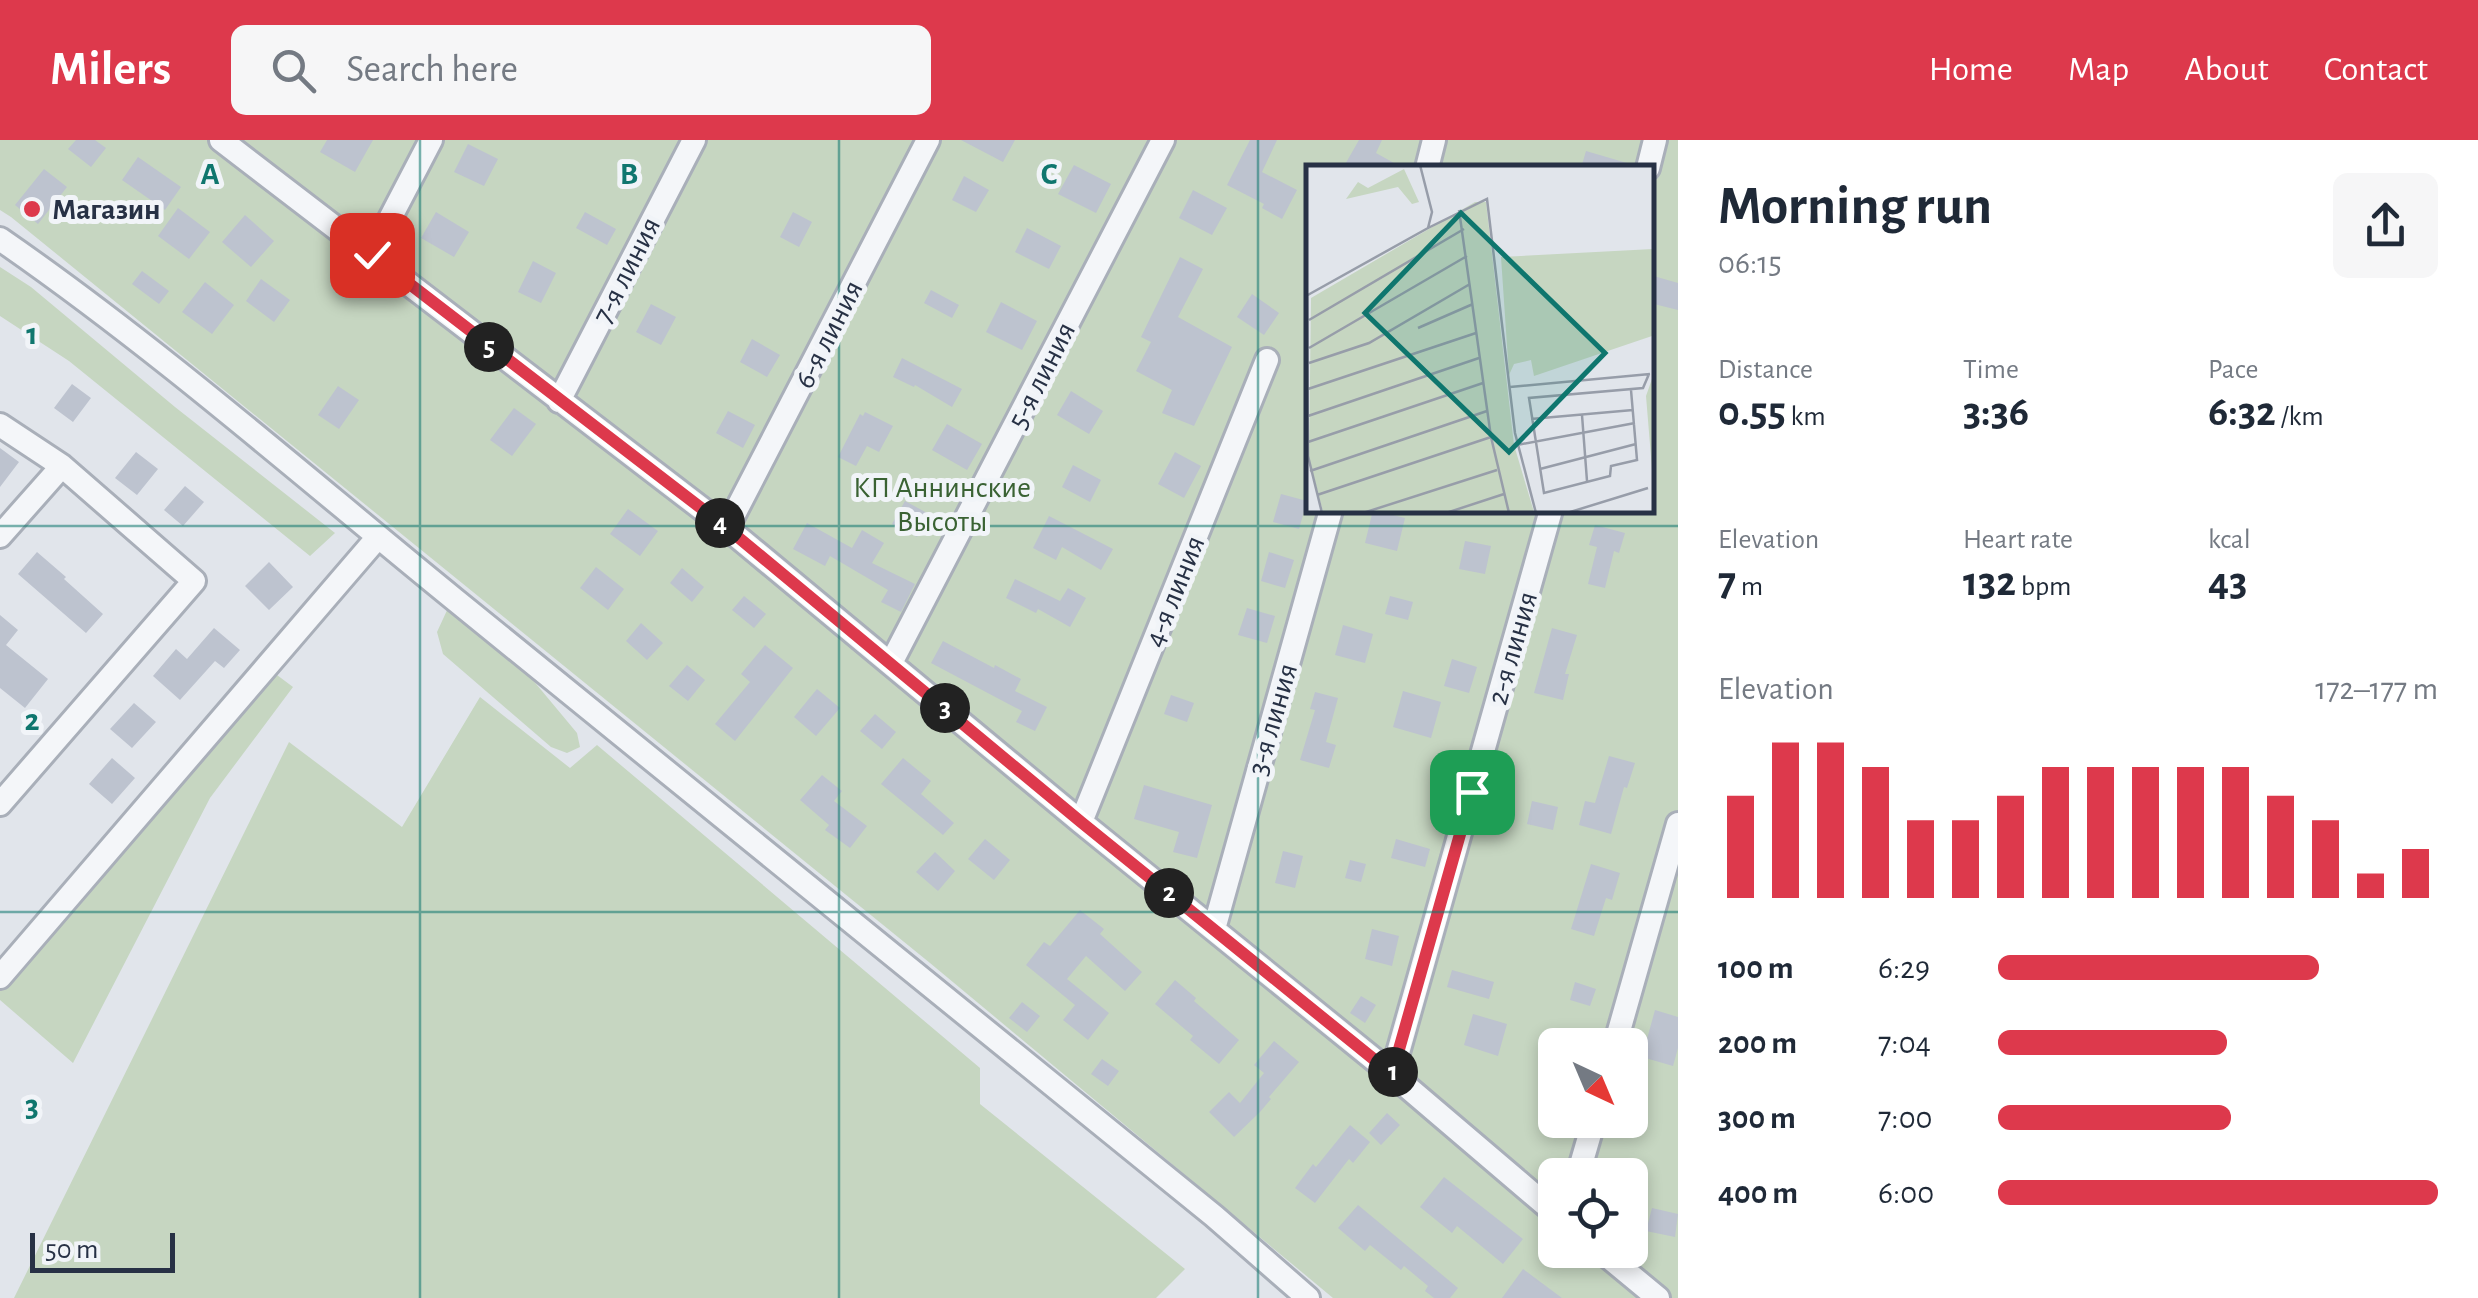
<!DOCTYPE html>
<html lang="en">
<head>
<meta charset="utf-8">
<style>
  body { margin:0; font-family:"Alegreya Sans",sans-serif; background:#f6f6f7; color:#1f2937; height:100vh; display:flex; flex-direction:column; font-size:38px; white-space:nowrap }
  * { box-sizing:border-box; margin:0 }
  p { font-size:32px; color:#747a83 }
  .icon { flex:none; width:55px; height:55px; fill:none; stroke:currentColor; stroke-width:2; stroke-linecap:round; stroke-linejoin:round }
  .map { position:relative; flex:1; overflow:hidden }
  .details { display:flex; flex-direction:column; background:#fff; width:800px }
  .details>* { flex:none }
  .needle { width:65px; rotate:136deg }
  .fabs { position:absolute; left:1538px; top:888px; display:grid; gap:20px }
  .fabs a { display:grid; place-items:center; width:110px; height:110px; border-radius:15px; background:#fff; box-shadow:0 5px 15px #0003; font-size:50px }
  .scale { position:absolute; left:30px; bottom:25px; width:145px; box-sizing:border-box; padding-left:10px; border:5px solid #273145; border-top:0; font-size:28px; line-height:35px; white-space:nowrap; color:#273145; -webkit-text-stroke:8px #f1f4f8; paint-order:stroke }
  .pin { position:absolute; display:grid; place-items:center; width:85px; height:85px; color:#fff; margin:-42px; border-radius:20px; box-shadow:0 5px 15px #0006 }
  .km { position:absolute; width:50px; height:50px; margin:-25px; border-radius:50%; background:#222; color:#fff; font-size:28px; line-height:50px; text-align:center }
  .round { display:grid; place-items:center; flex:none; width:105px; height:105px; border-radius:15px; background:#f6f6f7 }
  .overview { display:flex; align-items:center; justify-content:space-between; height:170px; padding:0 40px }
  h1 { font-size:55px; font-weight:700; line-height:75px }
  .metrics { display:grid; grid-template-columns:repeat(3,1fr); gap:15px; height:170px; padding:10px 40px }
  .metrics div { display:grid; align-content:center }
  .metrics b { font-size:42px; font-weight:700 }
  .metrics small { font-size:28px; font-weight:400 }
  .metrics p { font-size:28px }
  .chart { height:280px; padding:20px 40px }
  .chart p { display:flex; justify-content:space-between }
  .chart svg { width:100%; height:180px; margin-top:10px; stroke:#dd394c; stroke-width:6 }
  ul { padding:0 40px; list-style:none; font-size:32px }
  li { display:grid; grid-template-columns:160px 120px 1fr; align-items:center; height:75px }
  li i { height:25px; border-radius:12px; background:#dd394c }
  header { display:flex; align-items:center; gap:60px; box-sizing:border-box; height:140px; padding:0 50px; background:#dd394c; color:#fff }
  header strong { font-size:48px }
  nav { display:flex; gap:55px; margin-inline-start:auto; font-size:35px }
  .search { width:700px; height:90px; background:#f6f6f7; display:flex; align-items:center; gap:25px; box-sizing:border-box; padding:0 35px; border-radius:15px; color:#747a83; font-size:38px }
  main { display:flex; flex:1; min-height:0 }
  .map>svg:first-child { display:block }
  .green { fill:#c6d6c1; fill-rule:evenodd }
  .building { fill:#bdc3cf }
  .lines { fill:none; stroke-linecap:round; stroke-linejoin:round }
  .minor-casing { stroke:#a9afb9; stroke-width:28 }
  .minor { stroke:#f4f6f9; stroke-width:22 }
  .route-casing { stroke:#fff; stroke-width:20 }
  .route { stroke:#dd394c; stroke-width:12 }
  .grid { fill:none; stroke:#0f766e; stroke-width:2.5; stroke-opacity:0.55 }
  .poi-dot { fill:#dd394c; stroke:#f1f4f8; stroke-width:4 }
  .labels { text-anchor:middle; stroke-width:10; stroke-linejoin:round; paint-order:stroke }
  .poi-label { font-size:30px; font-weight:bold; fill:#273145; stroke:#f1f4f8; text-anchor:start }
  .street-label { font-size:30px; fill:#273145; stroke:#f1f4f8 }
  .park-label { font-size:30px; fill:#3a6233; stroke:#f1f4f8 }
  .inset-road { fill:none; stroke:#979da9; stroke-width:2.5 }
  .view { fill:#0f766e; fill-opacity:0.15; stroke:#0f766e; stroke-width:5 }
  .inset-edge { fill:none; stroke:#273145; stroke-width:5 }
  .grid-label { font-size:32px; text-anchor:middle; font-weight:bold; fill:#0f766e; stroke:#f1f4f8; stroke-width:10; stroke-linejoin:round; paint-order:stroke }
</style>
</head>
<body>
<header>
<strong>Milers</strong>
<div class="search"><svg class="icon" aria-label="search" viewBox="0 0 24 24"><circle cx="10" cy="10" r="6"/><path d="M15 15l6 6"/></svg>Search here</div>
<nav><a>Home</a><a>Map</a><a>About</a><a>Contact</a></nav>
</header>
<main>
<div class="map">
<svg width="1678" height="1158" viewBox="0 0 1678 1158">
  <rect width="100%" height="100%" fill="#e1e5eb"/>
  <path class="green" d="M0,0H1678V1158H1333L930,823L11,77L0,70ZM1308,28H1650V370H1308ZM1555,905H1630V980H1555ZM1555,1035H1630V1110H1555Z
    M0,127L31,147L175,267L335,393L310,416L69,221L0,176Z
    M449,466L532,539L577,593L580,607L567,613L551,607L443,514L437,492Z
    M273,532L293,547L210,658L73,923L0,860V851L161,668Z
    M480,557L570,628L597,605L980,928V964L1185,1129L1156,1158H14L289,602L402,687Z"/>
  <path class="building" d="M76,0H95L106,8L91,27L68,9Z
    M327,0H373L355,32L320,12Z
    M961,0H1015L1003,22Z
    M1250,0H1277L1262,32L1297,50L1282,79L1262,68L1264,64L1227,45Z
    M1359,0H1382L1376,13L1403,28H1343Z
    M468,4L498,19L484,46L454,32Z
    M1586,11L1627,23L1626,28H1581Z
    M138,17L181,47L165,70L122,40Z
    M1074,25L1111,44L1096,73L1058,54Z
    M44,29L67,47L38,84L15,65Z
    M964,36L989,50L976,72L952,60Z
    M1193,50L1227,68L1212,95L1179,78Z
    M178,68L210,92L189,119L158,96Z
    M436,72L469,92L454,117L421,98Z
    M585,72L616,89L607,105L576,88Z
    M793,72L812,82L799,107L780,97Z
    M245,75L274,101L251,127L222,102Z
    M1027,88L1061,106L1049,129L1015,112Z
    M1180,117L1203,129L1178,177L1232,207L1194,286L1162,273L1172,250L1136,231L1151,202L1141,197Z
    M533,121L556,133L541,163L518,152Z
    M142,131L169,151L159,164L132,144Z
    M1650,135L1678,143V170L1650,163Z
    M261,139L290,160L274,182L246,161Z
    M205,142L234,165L212,194L182,172Z
    M931,150L959,165L952,178L924,163Z
    M1252,154L1279,173L1264,195L1237,177Z
    M1001,162L1037,181L1022,210L986,192Z
    M651,164L676,177L661,205L636,192Z
    M752,199L780,215L767,237L740,222Z
    M902,218L962,249L952,267L915,245L914,247L893,237Z
    M72,244L91,258L73,282L54,268Z
    M338,246L359,260L339,289L318,275Z
    M1071,251L1103,271L1089,294L1057,275Z
    M514,268L536,284L512,316L490,300Z
    M728,271L755,285L743,308L716,293Z
    M865,272L893,286L879,312L867,306L856,326L838,317L860,274L863,276Z
    M947,284L982,304L967,330L932,310Z
    M0,308L19,322L0,347Z
    M136,312L158,329L137,355L115,338Z
    M1175,312L1201,326L1184,358L1158,344Z
    M1073,325L1101,340L1090,362L1062,347Z
    M185,346L204,362L183,386L164,370Z
    M1281,354L1307,361L1299,389L1273,382Z
    M905,361L929,374L917,397L892,384Z
    M628,369L658,391L640,416L610,394Z
    M1373,370L1405,378L1397,411L1365,403Z
    M1049,376L1113,409L1101,430L1062,407L1056,420L1033,408Z
    M807,383L852,408L862,390L884,403L872,423L915,444L901,472L881,462L888,450L830,416L825,426L793,409Z
    M1595,385L1625,393L1619,413L1614,411L1605,448L1588,444L1597,407L1589,405Z
    M1465,401L1491,406L1485,434L1459,429Z
    M37,412L66,437L64,439L103,474L86,493L18,434Z
    M1269,412L1294,420L1285,448L1261,441Z
    M269,422L293,447L269,470L245,446Z
    M596,427L624,449L608,470L580,448Z
    M682,428L704,447L692,462L670,443Z
    M1015,439L1060,461L1068,448L1086,458L1070,487L1038,469L1036,473L1006,458Z
    M744,456L766,474L754,488L732,470Z
    M1390,456L1413,462L1408,480L1385,474Z
    M1247,468L1275,476L1267,503L1238,495Z
    M0,475L18,490L6,505L48,539L25,568L0,548Z
    M641,483L663,503L647,520L626,501Z
    M1343,485L1373,494L1365,523L1335,515Z
    M214,488L240,510L224,528L215,521L180,560L153,536L176,509L187,519Z
    M1552,488L1577,495L1565,534H1569L1563,560L1534,553Z
    M943,501L994,528L995,525L1021,539L1015,551L1047,567L1035,591L1016,582L1022,571L931,523Z
    M765,505L793,528L735,601L715,584L750,542L741,534Z
    M1452,519L1477,527L1469,553L1444,546Z
    M687,525L705,540L688,561L669,546Z
    M817,549L840,568L816,596L794,577Z
    M1403,551L1441,562L1431,598L1393,587Z
    M1315,552L1338,558L1326,602L1336,605L1329,628L1300,620L1315,570L1310,569Z
    M1171,555L1194,563L1187,582L1164,574Z
    M134,563L156,582L132,608L110,589Z
    M875,574L896,592L882,609L860,591Z
    M1609,616L1635,623L1627,648L1624,647L1611,694L1579,685L1585,661L1595,663Z
    M112,618L135,638L112,664L89,644Z
    M903,618L931,641L921,654L954,683L943,695L881,644Z
    M822,635L842,651L834,661L867,686L850,708L825,690L829,685L800,660Z
    M1144,645L1212,665L1197,718L1173,712L1179,692L1134,679Z
    M1532,661L1558,667L1553,690L1527,684Z
    M985,699L1010,720L994,740L968,719Z
    M1396,699L1430,709L1425,727L1391,718Z
    M1283,711L1303,716L1295,748L1275,743Z
    M935,712L955,731L938,751L916,732Z
    M1350,720L1366,724L1361,742L1345,738Z
    M1591,724L1620,733L1612,760L1606,758L1594,796L1571,789Z
    M1080,770L1104,789L1100,794L1142,832L1125,851L1086,816L1067,839L1109,873L1088,900L1063,880L1075,865L1026,825L1044,802L1050,806Z
    M1372,789L1399,796L1392,826L1365,819Z
    M1452,830L1494,842L1489,859L1447,847Z
    M1175,840L1196,858L1194,861L1239,900L1219,924L1190,900L1193,896L1155,864Z
    M1575,842L1596,849L1590,866L1570,860Z
    M1361,856L1376,865L1365,883L1350,873Z
    M1022,862L1040,876L1027,892L1009,878Z
    M1655,870L1678,877V908L1673,926L1642,917Z
    M1473,874L1507,884L1498,916L1464,905Z
    M1274,901L1299,922L1269,957L1271,959L1260,972L1234,997L1209,972L1229,952L1240,963L1264,933L1254,925Z
    M1102,919L1119,931L1108,946L1091,934Z
    M1387,973L1400,985L1381,1005L1369,993Z
    M1350,985L1370,1002L1353,1023L1349,1019L1315,1063L1295,1048L1313,1024L1316,1027Z
    M1444,1037L1523,1099L1503,1124L1457,1086L1452,1093L1420,1067Z
    M1358,1065L1458,1148L1450,1158H1434L1425,1151L1428,1146L1404,1126L1401,1130L1370,1105L1365,1111L1338,1088Z
    M1652,1068L1678,1074L1675,1097L1646,1091Z
    M1523,1129L1562,1158H1502Z"/>
  <g class="lines">
    <g class="minor-casing">
      <path id="minor" d="M221,0L727,388L1081,682L1392,934L1555,1073
        M1427,28L1434,0
        M1648,28L1655,0
        M0,99C159,209 304,337 454,459C707,665 960,871 1214,1076L1308,1158
        M371,115L431,0
        M559,261L694,0
        M0,285L62,326L194,441L0,664
        M727,388L928,0
        M0,396L62,326
        M891,523L1163,0
        M1081,682L1267,220
        M1214,789L1331,370
        M0,837L378,397
        M1615,905L1678,684
        M1392,934L1551,370
        M1578,1035L1594,980
        M1600,1110L1658,1158"/>
    </g>
    <use href="#minor" class="minor"/>
  </g>
  <g class="lines">
    <g class="route-casing">
      <path id="route" d="M372,115L727,388L1081,682L1392,934L1472,652"/>
    </g>
    <use href="#route" class="route"/>
  </g>
  <path class="grid" d="M420,0V1158M839,0V1158M1258,0V1158M0,386H1678M0,772H1678"/>
  <circle class="poi-dot" cx="32" cy="69" r="10"/>
  <g class="labels">
    <g class="poi-label">
      <text x="52" y="79">Магазин</text>
    </g>
    <g class="street-label">
      <text transform="translate(626 130) rotate(-63)" y="10">7-я линия</text>
      <text transform="translate(828 194) rotate(-63)" y="10">6-я линия</text>
      <text transform="translate(1041 235) rotate(-63)" y="10">5-я линия</text>
      <text transform="translate(1174 451) rotate(-68)" y="10">4-я линия</text>
      <text transform="translate(1512 508) rotate(-74)" y="10">2-я линия</text>
      <text transform="translate(1272 579) rotate(-74)" y="10">3-я линия</text>
    </g>
    <g class="park-label">
      <text x="942" y="357">КП Аннинские<tspan x="942" dy="34">Высоты</tspan></text>
    </g>
  </g>
  <g transform="translate(1306 25)">
    <rect width="348" height="348" fill="#e1e5eb"/>
    <path d="M98,4L113,37L106,39L92,22L40,34L52,17L62,23ZM169,37H180L208,280L228,347H17L3,293L5,133ZM347,84L346,171L228,211L225,195L208,199L203,210L195,92ZM347,211V316L340,231Z" fill="#c6d6c1"/>
    <path class="inset-road" d="M153,45L185,272L203,348M122,63L181,34L209,268L230,348M1,130L2,291L16,348M0,131L122,63L126,47L114,0M3,155L158,64M112,163L167,139M3,183L161,91M3,198L63,178L164,119M204,222L344,209M2,224L170,168M325,225L331,295L305,301L304,311L238,328L223,233L337,223L343,209M276,250L281,316M2,251L173,193M225,254L327,245M2,277L177,218M211,280L329,258M234,304L330,279M4,306L181,246M11,330L185,272M57,348L191,305M140,348L198,329M261,348L342,323"/>
    <path class="view" d="M155,48L299,188L203,287L59,148Z"/>
    <rect width="348" height="348" class="inset-edge"/>
  </g>
  <g class="grid-label">
    <text x="210" y="44">A</text>
    <text x="629" y="44">B</text>
    <text x="1049" y="44">C</text>
    <text x="32" y="204">1</text>
    <text x="32" y="590">2</text>
    <text x="32" y="976">3</text>
  </g>
</svg>
<div class="fabs">
<a><svg class="needle" viewBox="-14 -14 28 28"><path d="M0-13l5 13h-10z" fill="#e53935"/><path d="M0 13l5-13h-10z" fill="#747a83"/></svg></a>
<a><svg class="icon" aria-label="locate" viewBox="0 0 24 24"><circle cx="12" cy="12" r="6"/><path d="M12 2v4M12 18v4M2 12h4M18 12h4"/></svg></a>
</div>
<div class="scale">50 m</div>
<div class="pin" style="left:1472px;top:652px;background:#1e9e55"><svg class="icon" aria-label="arrive" viewBox="0 0 24 24"><path d="M6 21V4h12l-3 4 3 4H6"/></svg></div>
<div class="pin" style="left:372px;top:115px;background:#d93025"><svg class="icon" aria-label="check" viewBox="0 0 24 24"><path d="M5 12l5 5 9-10"/></svg></div>
<b class="km" style="left:1393px;top:932px">1</b>
<b class="km" style="left:1169px;top:753px">2</b>
<b class="km" style="left:945px;top:568px">3</b>
<b class="km" style="left:720px;top:383px">4</b>
<b class="km" style="left:489px;top:207px">5</b>
</div>
<section class="details">
<div class="overview"><div><h1>Morning run</h1><p>06:15</p></div><a class="round"><svg class="icon" aria-label="share" viewBox="0 0 24 24"><path d="M12 15V3M7 8l5-5 5 5M5 13v7h14v-7"/></svg></a></div>
<div class="metrics">
<div><p>Distance</p><b>0.55<small> km</small></b></div>
<div><p>Time</p><b>3:36</b></div>
<div><p>Pace</p><b>6:32<small> /km</small></b></div>
</div>
<div class="metrics">
<div><p>Elevation</p><b>7<small> m</small></b></div>
<div><p>Heart rate</p><b>132<small> bpm</small></b></div>
<div><p>kcal</p><b>43</b></div>
</div>
<div class="chart"><p><span>Elevation</span>172–177 m</p>
<svg viewBox="0 0 160 44" preserveAspectRatio="none"><path d="M5 44V19M15 44V6M25 44V6M35 44V12M45 44V25M55 44V25M65 44V19M75 44V12M85 44V12M95 44V12M105 44V12M115 44V12M125 44V19M135 44V25M145 44V38M155 44V32"/></svg>
</div>
<ul>
<li><b>100 m</b>6:29<i style="width:73%"></i></li>
<li><b>200 m</b>7:04<i style="width:52%"></i></li>
<li><b>300 m</b>7:00<i style="width:53%"></i></li>
<li><b>400 m</b>6:00<i style="width:100%"></i></li>
</ul>
</section>
</main>
</body>
</html>
